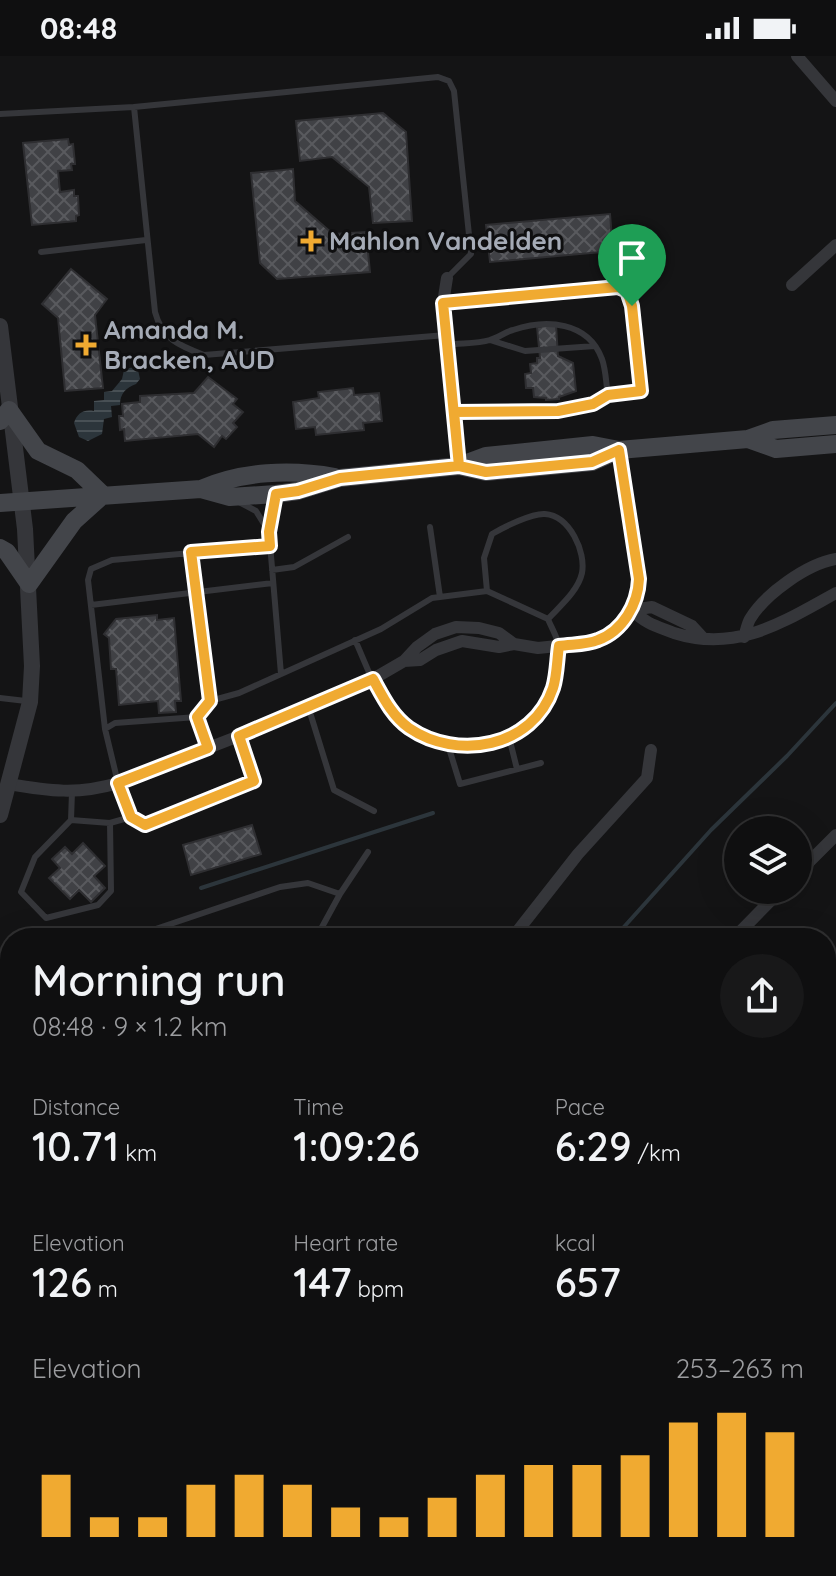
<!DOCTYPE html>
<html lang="en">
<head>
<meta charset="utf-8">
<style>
  body { margin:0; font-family:Quicksand,sans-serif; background:#181819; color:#f1f3f6; height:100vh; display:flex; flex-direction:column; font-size:30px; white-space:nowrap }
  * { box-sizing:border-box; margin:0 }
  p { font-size:26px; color:#9b9c9f }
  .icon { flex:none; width:44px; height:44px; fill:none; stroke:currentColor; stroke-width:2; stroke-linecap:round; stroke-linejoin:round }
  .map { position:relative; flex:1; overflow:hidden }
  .sheet { position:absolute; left:0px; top:872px; width:836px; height:648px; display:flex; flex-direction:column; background:#0f0f10; border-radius:32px 32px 0 0; box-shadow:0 8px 32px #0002,0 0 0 2px #2f2f30 }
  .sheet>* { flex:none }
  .controls { position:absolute; left:724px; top:760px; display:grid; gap:16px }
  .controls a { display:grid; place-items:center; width:88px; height:88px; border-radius:50%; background:#0f0f10; box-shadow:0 8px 32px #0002,0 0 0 2px #2f2f30; font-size:40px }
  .pin { position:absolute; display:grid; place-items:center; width:68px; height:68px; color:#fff; margin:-82px -34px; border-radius:50% 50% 50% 0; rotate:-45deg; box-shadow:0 0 8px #0007 }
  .pin .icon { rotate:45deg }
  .round { display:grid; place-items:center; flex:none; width:84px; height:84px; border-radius:42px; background:#181819 }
  .summary { display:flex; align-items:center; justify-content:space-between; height:136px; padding:0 32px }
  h1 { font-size:44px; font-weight:600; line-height:60px }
  .metrics { display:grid; grid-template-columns:repeat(3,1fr); gap:12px; height:136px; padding:8px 32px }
  .metrics div { display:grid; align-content:center }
  .metrics b { font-size:40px; font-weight:600 }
  .metrics small { font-size:22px; font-weight:400 }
  .metrics p { font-size:22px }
  .chart { height:224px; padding:16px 32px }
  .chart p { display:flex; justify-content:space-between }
  .chart svg { width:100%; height:144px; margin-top:8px; stroke:#f0aa31; stroke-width:6 }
  .status { display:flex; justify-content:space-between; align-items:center; height:56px; padding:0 40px; background:#0f0f10; direction:ltr }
  .status svg { height:22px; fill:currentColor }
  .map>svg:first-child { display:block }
  .grass { fill:#202821 }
  .water { fill:url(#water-rules) }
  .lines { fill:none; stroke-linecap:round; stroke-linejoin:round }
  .stream { stroke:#2c353b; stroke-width:4 }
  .building { fill:url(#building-cross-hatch); stroke:#2e2e31; stroke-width:2 }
  .service { stroke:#35363a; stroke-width:6 }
  .minor { stroke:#35363a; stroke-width:12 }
  .tertiary { stroke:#35363a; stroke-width:16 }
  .secondary { stroke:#43454a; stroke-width:18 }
  .route-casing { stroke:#fff; stroke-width:16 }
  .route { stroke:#f0aa31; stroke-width:10 }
  .poi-dot { fill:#f0aa31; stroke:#0f0f10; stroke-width:3 }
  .labels { text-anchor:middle; stroke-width:6; stroke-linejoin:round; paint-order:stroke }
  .poi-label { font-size:26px; font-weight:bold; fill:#a5abb6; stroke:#0f0f10; text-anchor:start }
</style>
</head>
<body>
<div class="status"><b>08:48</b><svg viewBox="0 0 49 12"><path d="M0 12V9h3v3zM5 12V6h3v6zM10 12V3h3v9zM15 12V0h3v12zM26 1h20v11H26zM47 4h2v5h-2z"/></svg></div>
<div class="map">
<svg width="836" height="1520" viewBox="0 0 836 1520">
  <defs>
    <pattern id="water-rules" width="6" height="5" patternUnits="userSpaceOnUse" patternTransform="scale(2)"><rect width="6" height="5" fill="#2c353b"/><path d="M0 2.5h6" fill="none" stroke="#485055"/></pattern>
    <pattern id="building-cross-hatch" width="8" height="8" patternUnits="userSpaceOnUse" patternTransform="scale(2)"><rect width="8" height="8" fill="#404145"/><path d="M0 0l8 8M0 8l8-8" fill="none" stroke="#595a5e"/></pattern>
  </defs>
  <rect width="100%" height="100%" fill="#141415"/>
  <path class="grass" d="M836,1310V1520H807L804,1510H826V1313Z"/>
  <path class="water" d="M133,311L138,314L140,323L136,328C126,332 120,337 120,349L111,350L112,361L104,363L102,378L88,385L79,381L74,367C77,357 84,353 94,355V345L104,344V336L112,335L122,323L124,314Z"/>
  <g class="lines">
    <path class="stream" d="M201,832L433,757
      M614,882L711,774L787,700L836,647"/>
  </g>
  <path class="building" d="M383,57L406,76L412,165L373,167L369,131L332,101L300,105L296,65Z
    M68,83L69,89L73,88L75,108H71L72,114L58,115L60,136L74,134V140H78L79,159L76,160V165L32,169L23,87Z
    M293,113L295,145L333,178L366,176L370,216L277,223L260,207L251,117Z
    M610,158L613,195L490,206L486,169Z
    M71,213L107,243L95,259L103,332L65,335L58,262L42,248Z
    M556,269L558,300L573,307L576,335L559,341V343L546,344V342L534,341L533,332H526L525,318L531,317L530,308L537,307V302H540L537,271Z
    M208,321L237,343L233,348L243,356L233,367L237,371L226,383L222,380L214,391L198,378L125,385L124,373L120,374L119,360H123L122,348L140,346V340L194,337Z
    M353,332L354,339L379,337L382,365L363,367L364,374L316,379L315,371L296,373L293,346L319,342L318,336Z
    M157,559V564L174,562L181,645H175L176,656L159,657L158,645L119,649L116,613H111L109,582L104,578L116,563Z
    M252,769L261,798L191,819L183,789Z
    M83,787L105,810L94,820L105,832L91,846L79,834L70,843L49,822L60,812L52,803L65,791L72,798Z"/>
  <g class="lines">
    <path class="service" d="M0,58L134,51
      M41,196L146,184
      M443,247L618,231L627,235L632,250L641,335L608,339
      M446,279L204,299C180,290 162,283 155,256L134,51L438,21L449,25L454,35L471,198L447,222
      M490,284L525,295L595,290
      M447,289C461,287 477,288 490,284C498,282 505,276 513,274C546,263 588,265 602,303C606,314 606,328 608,339C568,364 502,354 454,356
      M275,442L269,476L281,618
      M239,446L256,455L269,476
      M430,471L440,541
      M191,496L210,645
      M272,514L294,511L348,481
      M487,535L484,502L492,478C504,471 532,457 545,458C570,460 586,496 582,517C578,535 560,550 548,563
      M91,549L273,527
      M0,642L26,645
      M308,650L334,734L374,755
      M197,661L210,645L239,637L381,573L432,542L487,535L548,563C551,571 558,582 559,591C560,598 557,608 556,615C545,692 454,711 400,664C378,645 367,610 355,584
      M105,673L88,524L91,513L112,504L270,490
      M509,681L517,713
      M448,689L460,728L541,707
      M208,692L197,661L115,667L105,673L118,727L131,761L145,769L254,725L239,680
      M71,764L110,767L111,835L98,849L46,862L21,836L35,801L71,764L72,736
      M110,767L131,761
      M129,882L280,831L308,827L340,838
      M316,882L340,838L368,796
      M0,938L6,923L10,921
      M0,1081L10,1085"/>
    <path class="minor" d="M797,0L836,45
      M447,222L443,247L459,410
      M792,229L836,189
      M632,554C646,568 656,570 674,577C737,597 783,566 836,537
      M632,554L652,551L692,570L704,583
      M744,581C746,576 747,568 750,563C765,538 807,508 836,503
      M404,605L420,604L436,594L462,585L499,591L514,588L538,592L595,586L616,574L632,554L638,539L639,523L619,394
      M9,728C49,735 78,739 118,727L239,680L373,623L404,605L417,591L435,578L456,571L479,572L499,577L514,588
      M798,817L836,779
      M512,882L578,798L647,722L651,694
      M734,882L781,834
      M826,1213L836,1210
      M709,1510L713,1520
      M491,1520L501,1510"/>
    <path class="tertiary" d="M0,270L25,473L32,610L30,646L0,759
      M0,1262L10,1279
      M187,1510L196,1520
      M217,1510L232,1520
      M56,1520L65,1510"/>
    <path class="secondary" d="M0,365L9,354L38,395L77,414L103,439L74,465L29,528L7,496L0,492
      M748,383L776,393L836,388
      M459,410L486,416L592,406L619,394
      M201,433C242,415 291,413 335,421
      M0,447L201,433L230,441L276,438L298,435L340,422L459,410L486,400L593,389L619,394L748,383L773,374L836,369"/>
  </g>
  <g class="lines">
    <g class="route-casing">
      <path id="route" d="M632,250L627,235L618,231L443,247L459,410L340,422L298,435L276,438L269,476L270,490L191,496L210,645L197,661L208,692L118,727L131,761L145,769L254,725L239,680L373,623C383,641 392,660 409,672C457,705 533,692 553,632C557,620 557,603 559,590C572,588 586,589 598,584C623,575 638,548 639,523L619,394L592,406L486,416L459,410L454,356L558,355L593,348L608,339L641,335L632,250"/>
    </g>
    <use href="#route" class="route"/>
  </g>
  <g class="poi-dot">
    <path d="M307 173h8v8h8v8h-8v8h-8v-8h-8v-8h8z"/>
    <path d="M82 277h8v8h8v8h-8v8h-8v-8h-8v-8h8z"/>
  </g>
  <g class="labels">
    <g class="poi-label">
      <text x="329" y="194">Mahlon Vandelden</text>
      <text x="104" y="283">Amanda M.<tspan x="104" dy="30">Bracken, AUD</tspan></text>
    </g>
  </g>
</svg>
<div class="controls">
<a><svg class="icon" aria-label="layers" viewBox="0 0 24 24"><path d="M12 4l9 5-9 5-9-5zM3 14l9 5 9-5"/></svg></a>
</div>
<div class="pin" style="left:632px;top:250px;background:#1e9e55"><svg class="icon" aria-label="arrive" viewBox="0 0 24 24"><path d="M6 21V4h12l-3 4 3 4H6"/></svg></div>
<section class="sheet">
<div class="summary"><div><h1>Morning run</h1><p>08:48 · 9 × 1.2 km</p></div><a class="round"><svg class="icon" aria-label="share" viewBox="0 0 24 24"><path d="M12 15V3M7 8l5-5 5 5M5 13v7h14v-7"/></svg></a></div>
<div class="metrics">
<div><p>Distance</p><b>10.71<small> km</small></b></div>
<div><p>Time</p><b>1:09:26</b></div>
<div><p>Pace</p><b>6:29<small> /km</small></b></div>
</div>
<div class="metrics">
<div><p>Elevation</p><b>126<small> m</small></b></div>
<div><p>Heart rate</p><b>147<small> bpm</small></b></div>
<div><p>kcal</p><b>657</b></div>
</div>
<div class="chart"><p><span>Elevation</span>253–263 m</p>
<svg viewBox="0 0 160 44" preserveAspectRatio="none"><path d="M5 44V25M15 44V38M25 44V38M35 44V28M45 44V25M55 44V28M65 44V35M75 44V38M85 44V32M95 44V25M105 44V22M115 44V22M125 44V19M135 44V9M145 44V6M155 44V12"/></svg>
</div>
</section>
</div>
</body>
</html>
